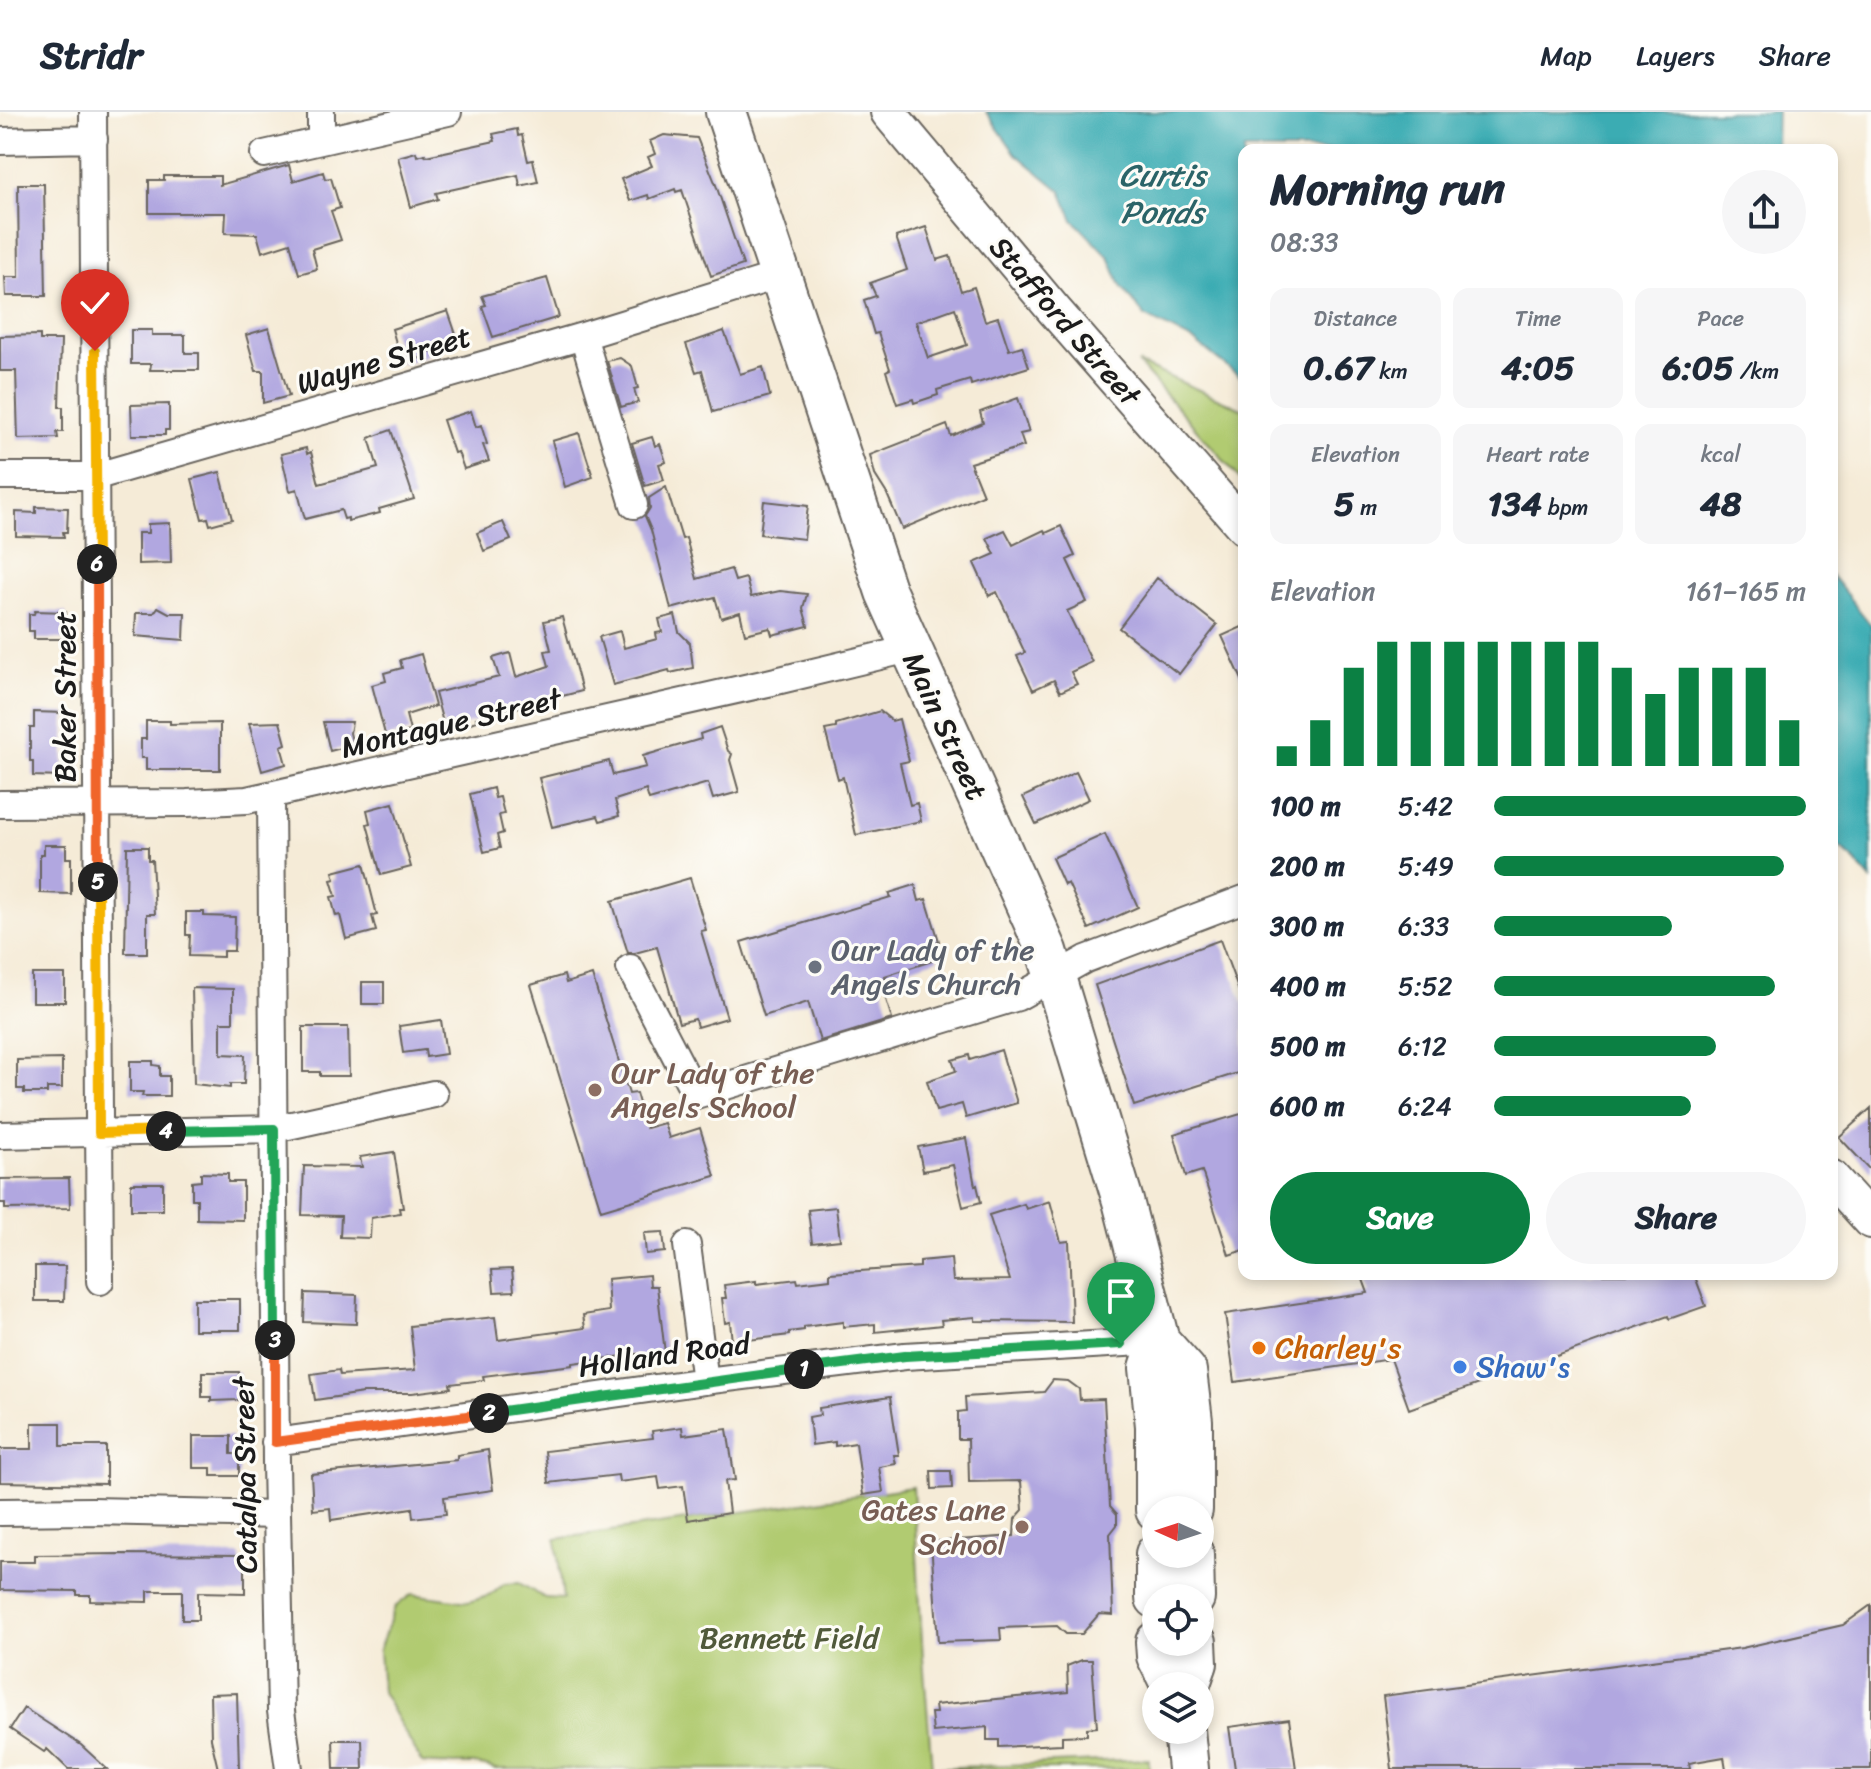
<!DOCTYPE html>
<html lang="en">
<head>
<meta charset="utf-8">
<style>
  body { margin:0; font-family:Sriracha,sans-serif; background:#f6f6f7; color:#1f2937; height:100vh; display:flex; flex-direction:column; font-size:30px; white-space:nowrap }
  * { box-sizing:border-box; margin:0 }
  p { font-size:26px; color:#747a83 }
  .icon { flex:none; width:44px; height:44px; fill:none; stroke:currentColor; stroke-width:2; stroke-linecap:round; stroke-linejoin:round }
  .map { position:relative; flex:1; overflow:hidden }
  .side { position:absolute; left:1238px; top:32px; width:600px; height:1136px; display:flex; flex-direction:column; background:#fff; border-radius:16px; box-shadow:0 4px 12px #0003 }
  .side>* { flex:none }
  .needle { width:52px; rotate:273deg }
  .tools { position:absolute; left:1142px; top:1384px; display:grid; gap:16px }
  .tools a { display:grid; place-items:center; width:72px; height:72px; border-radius:50%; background:#fff; box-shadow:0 4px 12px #0003; font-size:40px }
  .pin { position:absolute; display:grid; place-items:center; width:68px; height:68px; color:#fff; margin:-82px -34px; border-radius:50% 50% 50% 0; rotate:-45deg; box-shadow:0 0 8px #0007 }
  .pin .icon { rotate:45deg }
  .km { position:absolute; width:40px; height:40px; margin:-20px; border-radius:50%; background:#222; color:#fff; font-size:22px; line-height:40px; text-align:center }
  .round { display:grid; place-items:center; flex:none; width:84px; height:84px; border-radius:42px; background:#f6f6f7 }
  .headline { display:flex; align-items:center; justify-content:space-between; height:136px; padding:0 32px }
  h1 { font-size:44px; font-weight:800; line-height:60px }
  .stats { display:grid; grid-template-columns:repeat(3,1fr); gap:12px; height:136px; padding:8px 32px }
  .stats div { display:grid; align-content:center; border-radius:16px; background:#f6f6f7; text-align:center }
  .stats b { font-size:34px; font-weight:800 }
  .stats small { font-size:22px; font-weight:400 }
  .stats p { font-size:22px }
  .chart { height:224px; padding:16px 32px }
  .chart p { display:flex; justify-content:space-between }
  .chart svg { width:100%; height:144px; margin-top:8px; stroke:#0b8043; stroke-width:6 }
  .action { display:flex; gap:16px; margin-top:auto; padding:16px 32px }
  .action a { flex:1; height:92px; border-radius:48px; background:#0b8043; color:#fff; font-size:32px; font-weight:800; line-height:92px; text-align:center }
  .action a+a { background:#f6f6f7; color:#1f2937 }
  ul { padding:0 32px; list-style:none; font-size:26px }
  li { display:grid; grid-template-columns:128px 96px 1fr; align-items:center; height:60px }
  li i { height:20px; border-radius:10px; background:#0b8043 }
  header { display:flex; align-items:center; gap:48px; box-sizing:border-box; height:112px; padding:0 40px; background:#fff; border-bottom:2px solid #e0e1e3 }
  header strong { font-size:38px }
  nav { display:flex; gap:44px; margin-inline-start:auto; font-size:28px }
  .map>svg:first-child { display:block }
  .green { fill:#b1cb71; stroke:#667446; stroke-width:2 }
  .water { fill:#3aacb3; stroke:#2b6468; stroke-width:2 }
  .building { fill:#b1a7e0; fill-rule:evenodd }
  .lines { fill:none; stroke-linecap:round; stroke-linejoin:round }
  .minor-casing { stroke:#68645d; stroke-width:30 }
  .major-casing { stroke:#68645d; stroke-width:38 }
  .highway-casing { stroke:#68645d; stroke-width:44 }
  .minor { stroke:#fff; stroke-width:26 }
  .major { stroke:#fff; stroke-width:34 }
  .highway { stroke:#fff; stroke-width:40 }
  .split-1-casing { stroke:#fff; stroke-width:16 }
  .split-2-casing { stroke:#fff; stroke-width:16 }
  .split-3-casing { stroke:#fff; stroke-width:16 }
  .split-4-casing { stroke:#fff; stroke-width:16 }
  .split-5-casing { stroke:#fff; stroke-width:16 }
  .split-6-casing { stroke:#fff; stroke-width:16 }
  .split-7-casing { stroke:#fff; stroke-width:16 }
  .split-1 { stroke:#22a559; stroke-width:10 }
  .split-2 { stroke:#22a559; stroke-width:10 }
  .split-3 { stroke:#f0652b; stroke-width:10 }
  .split-4 { stroke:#22a559; stroke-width:10 }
  .split-5 { stroke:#f5b400; stroke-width:10 }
  .split-6 { stroke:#f0652b; stroke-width:10 }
  .split-7 { stroke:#f5b400; stroke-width:10 }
  .worship-dot { fill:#6b7280; stroke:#fdfcf7; stroke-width:3 }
  .education-dot { fill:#8d6e63; stroke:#fdfcf7; stroke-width:3 }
  .food-dot { fill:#e8710a; stroke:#fdfcf7; stroke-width:3 }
  .shop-dot { fill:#3f7fe0; stroke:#fdfcf7; stroke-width:3 }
  .labels { text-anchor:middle; stroke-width:6; stroke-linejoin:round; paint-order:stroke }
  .street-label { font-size:30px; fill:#1c1c1c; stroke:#fdfcf7 }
  .worship-label { font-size:30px; fill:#5b616d; stroke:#fdfcf7; text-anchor:start }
  .education-label { font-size:30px; fill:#785e54; stroke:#fdfcf7; text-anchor:start }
  .food-label { font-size:30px; fill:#c56008; stroke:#fdfcf7; text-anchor:start }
  .shop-label { font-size:30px; fill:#366cbe; stroke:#fdfcf7; text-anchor:start }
  .park-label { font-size:30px; fill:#50593a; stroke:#fdfcf7 }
  .water-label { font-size:32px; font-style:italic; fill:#2b6468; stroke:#fdfcf7 }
</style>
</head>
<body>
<header>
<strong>Stridr</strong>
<nav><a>Map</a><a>Layers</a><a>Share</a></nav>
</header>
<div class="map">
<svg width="1871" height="1657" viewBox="0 0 1871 1657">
  <rect width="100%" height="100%" fill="#fdfcf7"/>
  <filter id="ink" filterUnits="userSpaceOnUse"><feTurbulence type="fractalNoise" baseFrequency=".0125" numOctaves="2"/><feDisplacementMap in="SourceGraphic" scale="16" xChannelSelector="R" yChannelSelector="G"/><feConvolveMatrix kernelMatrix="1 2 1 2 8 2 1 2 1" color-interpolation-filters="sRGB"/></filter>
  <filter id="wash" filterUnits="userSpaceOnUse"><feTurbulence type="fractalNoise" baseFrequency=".006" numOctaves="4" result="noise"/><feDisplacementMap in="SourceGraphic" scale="32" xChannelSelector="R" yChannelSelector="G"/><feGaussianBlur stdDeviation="1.8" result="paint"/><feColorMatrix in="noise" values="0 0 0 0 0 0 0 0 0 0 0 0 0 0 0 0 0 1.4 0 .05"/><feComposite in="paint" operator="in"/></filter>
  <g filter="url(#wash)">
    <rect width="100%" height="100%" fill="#f5ebd7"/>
    <path class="green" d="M1138,251L1244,298V365L1241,368Z
      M913,1375L923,1546L932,1656L1149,1647V1657H494C472,1647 447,1655 422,1651L382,1580L379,1538L395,1495L412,1482L469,1490L491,1483L504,1472L519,1471L545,1486L563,1487L556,1427Z"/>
    <path class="water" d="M986,0H1777L1776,38H1244V268L1196,230L1145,204L1121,174L1109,145L1073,108L1061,79L1016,42Z
      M1832,464L1871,513V768L1854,748L1832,729Z"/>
    <g id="blocks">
      <path class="building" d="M517,17L518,24L522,23L528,49L533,48L538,70L520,74L518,63L436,81L438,87L411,95L398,45L416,40L417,44L425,42L426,44L495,29L493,22Z
        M664,23L697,26L716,73L743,153L711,164L682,78L676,80L675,77L649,87L648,83L630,89L621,67L652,54L648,45L655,42L650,29Z
        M289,53L293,69L323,60L325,67L331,66L340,96L331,99L341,128L312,137L317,157L299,162L290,131L262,140L257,122L225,121L226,101H149V68H164V64H220V73Z
        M18,72H44L46,184H6L5,165H19Z
        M926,115L937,148L950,144L961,179L974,175L985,209L998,205L1009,238L1022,234L1029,255L971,273L970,268L937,278L938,283L914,291L913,287L897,292L886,259L890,257L878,221L874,222L864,188L876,184L870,171L907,158L896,125ZM955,196L967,233L928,246L916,210Z
        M547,166L559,205L493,225L482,194L486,193L482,184Z
        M448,199L459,231L425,241L426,244L402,252L392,217Z
        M269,216L289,284L263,291V259H256L246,223Z
        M131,218H152V223H185V241H199V258H150L151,252H131Z
        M724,219L740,262L763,255L770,284L713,300L702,258L696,260L686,232Z
        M40,223V228H61L59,295H63V320H57L58,326L18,327L16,259H0V224Z
        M620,246L632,254L638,276L634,277L638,290L621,295L607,249Z
        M1018,286L1029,320L1020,322L1024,334L970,351L983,383L902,417L887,382L875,363L870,343L947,313L951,324L983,311L980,300Z
        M169,292V318H165V323H132L131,293Z
        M471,299L476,315L481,313L487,332L483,333L489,349L464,357L458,340L454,341L443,308Z
        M391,318L414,387L379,397L380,401L348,409V406L344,407L341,398L305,407L297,377L290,379L281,342L306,336L307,342L311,340L319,372L378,356L369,326Z
        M579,321L593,365L565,375L552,329Z
        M652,325L655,334L660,332L666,350L659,352L664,368L645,374L632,331Z
        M220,360L232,407L210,413L208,406L202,407L192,367Z
        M666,375L682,427L686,426L697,467L731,457L735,469L746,466L751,485L780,479L807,482L803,496L808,514L772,523L770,516L745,522L740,500L721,506L715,485L671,497L651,418L645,404L650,396L649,386Z
        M764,389L808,394L804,427L760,422Z
        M36,395L68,396L67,420H63L64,425L16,424V400L36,401Z
        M503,410L511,428L484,439L477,421Z
        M170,411L171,451L138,452V421H148V412Z
        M1061,414L1075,444L1067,448L1087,490L1067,499L1092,550L1071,560L1077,572L1060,580L1054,568L1033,578L1017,544L1025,541L997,480L989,484L974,451L995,442L987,426L1005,418L1013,433L1044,418L1046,421Z
        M1157,466L1217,513L1179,562L1119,516Z
        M158,495L169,501H185L184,528L135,524L136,501H154Z
        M35,499L66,500V527H34V519H29V502H34Z
        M675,503L679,520L690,531L693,556L670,561L669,558L613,573L599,525L620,519L624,536L657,527L656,521L662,520L659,507Z
        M562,505L582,579L476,606L477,609L445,618L435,581L499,565L493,546L510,541L516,565L549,554L545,539L551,538L544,509Z
        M1244,514V572L1222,524Z
        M421,542L435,594L406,603L410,619L386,626L372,573L386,569L384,561L402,556L400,548Z
        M880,599L892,609L899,607L909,649L900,651L910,693L917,691L921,709L856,723L843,665L838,667L825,618L836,616V612Z
        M34,600L65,601L63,665L33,664V649H30V616H34Z
        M146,609H170V612L220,611V658H146V646H141V627H146Z
        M280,610L286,632L281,634L286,652L262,659L249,611Z
        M323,610H352L350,621L353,633L330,639Z
        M720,615L728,639L732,642L730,648L739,680L713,687L708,671L649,688L646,678L615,688L619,704L600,709L598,704L552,715L539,666L609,649L613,663L646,655L643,644L701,627L700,622Z
        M1076,660L1089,687L1036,712L1023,685Z
        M493,676L495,686L500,685L504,702L499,703L503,721L497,723L500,736L484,740L470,682Z
        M393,691L411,755L381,763L367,712L370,711L367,698Z
        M1105,722L1138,795L1089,817L1068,771L1064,773L1052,746Z
        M44,733H66V746H71V782L40,781V742H44Z
        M127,735H148V748H152L155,802H147V841H125Z
        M364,752L377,803L372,804L376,819L346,827L340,803L336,804L331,785L336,784L331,768L335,767L333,760Z
        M690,766L706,818L701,819L727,906L697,915L695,907L679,911L657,835L635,841H628L612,789Z
        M915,773L919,789L926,787L931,803L939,829L932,831L938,847L885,864L886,867L880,868L892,907L820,929L808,890L764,904L741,830L891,785L889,781Z
        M186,800H204V804L235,805L234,839H223V845L189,844L190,823H186Z
        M1220,828L1244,893V959L1134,994L1095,873Z
        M32,862H65V890H32Z
        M564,863L566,871L592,863L629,982L636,981L646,1016L664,1011L669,1026L700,1016L715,1064L601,1098L531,873Z
        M362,870H384V892H362Z
        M192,876L233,877V910H221V942L245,943L244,972H230V976L194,972Z
        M441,908L446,942L426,945L425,938L403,941L399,914Z
        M303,915H348L349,964H320V960H303Z
        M1001,938L1017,991L966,1006L962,992L936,999L927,969L956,959L952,948L969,943L970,948Z
        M62,947V976H47V981H24V977H17V948Z
        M130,949H153V953L160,954V964H169V984H142L143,980H130Z
        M1871,996V1059L1839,1025Z
        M1244,1001V1138L1229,1143L1202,1059L1186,1064L1174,1022Z
        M966,1026L975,1074L977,1073L981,1090L963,1095L953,1053L923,1059L918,1035Z
        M394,1040L403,1096H399L400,1101L371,1106L370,1126L340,1125L341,1104L302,1103L304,1054L362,1055L360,1045Z
        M201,1061L228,1062V1070H243V1108L197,1107V1087H192V1070L201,1069Z
        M69,1066L70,1096L5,1097V1091H0V1067Z
        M131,1071H163V1098H131Z
        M1050,1089L1061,1130L1069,1129L1072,1210L975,1209V1205L941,1208L942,1213L875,1220V1212L843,1215V1210L804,1215V1218L789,1220V1223L732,1230L730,1210L725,1211L722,1186H726L724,1173L756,1169V1172L797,1167L798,1171L830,1167V1161L920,1155V1149L951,1146L953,1169L1010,1168L989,1103L1024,1092L1026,1097Z
        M836,1095L840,1128L812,1131L808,1098Z
        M663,1120L665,1140L646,1142L644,1121Z
        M35,1154H65L64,1189H35Z
        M512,1157L514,1179L494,1180L492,1158Z
        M1361,1162H1694L1706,1194L1669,1207L1668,1204L1409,1297L1391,1247L1235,1270L1225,1202L1368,1181Z
        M649,1163L650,1174H657L665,1241L637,1245V1242L573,1251V1253L483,1264L484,1268L450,1272L451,1276L412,1281H363L315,1288L311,1262L339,1258L340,1263L415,1258L410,1214L495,1205L498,1228L585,1216L583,1203L609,1199L607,1167Z
        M305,1181L357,1183L356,1212L304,1210Z
        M194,1187H240V1218H194Z
        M202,1260H239V1288L211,1289V1285H202Z
        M1053,1268L1068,1269L1079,1277L1080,1288L1104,1287L1110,1394L1117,1402V1413L1110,1422L1113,1503L1099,1502L1082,1522H1066L1057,1514L1000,1516L1001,1528L938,1530L931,1430L1014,1424L1015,1407L1023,1398L1021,1369L969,1370L968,1327H958V1300L966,1299L965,1285L1044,1280Z
        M890,1285L899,1343H894L896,1352L879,1355L883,1380L863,1383L856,1331L835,1334V1330L812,1333L809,1305L820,1303L819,1296Z
        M32,1311H61V1334H106V1372L0,1370V1337H32Z
        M682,1315L683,1323L727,1317L735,1368L725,1369L729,1401L688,1408L683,1374L660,1377L658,1365L619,1370L618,1363L549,1371L545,1339L653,1326L652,1319Z
        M193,1324H231V1342H239V1364H211V1356H193Z
        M488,1338L493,1378L444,1385L446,1402L413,1406L412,1396L331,1408L330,1396L313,1398L311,1362L457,1348V1343Z
        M931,1359H951L952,1376L932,1377Z
        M122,1442L241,1443V1451H245V1481L198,1480V1508H182V1479H148V1490L90,1489V1483H77V1479L0,1478V1450H35V1443Z
        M1871,1493V1657H1726L1724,1645L1689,1651L1690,1657H1392L1383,1584L1742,1536L1843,1513Z
        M1082,1548H1092L1097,1615L1087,1616V1623L1062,1624V1632L999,1635V1628H987V1615L933,1620L931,1601H936L935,1593L1068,1580L1067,1554Z
        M237,1581L239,1657H218L211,1627L210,1582Z
        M24,1596L81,1633L107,1657H68L47,1637L44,1640L10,1617Z
        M1289,1607L1296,1657H1235L1229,1615Z
        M333,1628H362L363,1657H334Z"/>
    </g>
  </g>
  <g filter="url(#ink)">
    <use href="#blocks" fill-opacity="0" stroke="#68645d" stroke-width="2"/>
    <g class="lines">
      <g class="minor-casing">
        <path id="minor" d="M93,0L100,1169
          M321,0V29
          M0,29L94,27
          M264,42L448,0
          M583,224L634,393
          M0,364H97L583,224L780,163
          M271,683L276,1351L281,1599L289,1657
          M0,692L187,691L247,688L772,570L909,537
          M630,856L696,983L1018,885L1086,847L1244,787
          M0,1023L274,1017L434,982
          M687,1133L705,1269
          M275,1330L705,1269L905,1244L1159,1229
          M0,1400L92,1399L277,1403"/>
      </g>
      <g class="major-casing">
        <path id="major" d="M888,0L1054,198L1244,415
          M1832,1066L1871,1109"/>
      </g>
      <g class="highway-casing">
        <path id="highway" d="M726,0L886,480L1047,839L1123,1089L1159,1229L1186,1259L1192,1309V1398
          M1156,1398V1314L1150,1256L1159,1229
          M1156,1442V1486
          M1193,1442L1194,1486
          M1156,1530L1157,1544L1172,1574
          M1189,1574L1197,1551L1196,1530
          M1184,1618L1188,1657"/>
      </g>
      <use href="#minor" class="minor"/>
      <use href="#major" class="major"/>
      <use href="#highway" class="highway"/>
    </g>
  </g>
  <g class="lines" filter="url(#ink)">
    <g class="split-1-casing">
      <path id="split-1" d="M804,1257L905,1244L1121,1232"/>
    </g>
    <g class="split-2-casing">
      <path id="split-2" d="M489,1301L804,1257"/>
    </g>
    <g class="split-3-casing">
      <path id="split-3" d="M275,1228V1330L489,1301"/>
    </g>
    <g class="split-4-casing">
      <path id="split-4" d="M166,1019L274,1017L275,1228"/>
    </g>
    <g class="split-5-casing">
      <path id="split-5" d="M98,770L99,1021L166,1019"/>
    </g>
    <g class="split-6-casing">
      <path id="split-6" d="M97,452L98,770"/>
    </g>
    <g class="split-7-casing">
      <path id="split-7" d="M95,239L97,452"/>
    </g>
    <use href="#split-1" class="split-1"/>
    <use href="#split-2" class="split-2"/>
    <use href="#split-3" class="split-3"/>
    <use href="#split-4" class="split-4"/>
    <use href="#split-5" class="split-5"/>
    <use href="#split-6" class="split-6"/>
    <use href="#split-7" class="split-7"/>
  </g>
  <circle class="worship-dot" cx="815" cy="855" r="8"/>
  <g class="education-dot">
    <circle cx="595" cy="978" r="8"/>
    <circle cx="1022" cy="1415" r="8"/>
  </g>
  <circle class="food-dot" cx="1259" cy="1236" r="8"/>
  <circle class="shop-dot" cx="1460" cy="1255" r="8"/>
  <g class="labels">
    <g class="street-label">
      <text transform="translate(1065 209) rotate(49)" y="10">Stafford Street</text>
      <text transform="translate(384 248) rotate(-16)" y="10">Wayne Street</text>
      <text transform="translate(65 585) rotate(-90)" y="10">Baker Street</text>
      <text transform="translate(451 611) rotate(-13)" y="10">Montague Street</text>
      <text transform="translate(945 614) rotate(65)" y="10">Main Street</text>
      <text transform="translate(664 1243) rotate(-8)" y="10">Holland Road</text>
      <text transform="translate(245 1363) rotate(-91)" y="10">Catalpa Street</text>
    </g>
    <g class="worship-label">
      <text x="831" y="848">Our Lady of the<tspan x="831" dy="34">Angels Church</tspan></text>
    </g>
    <g class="education-label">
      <text x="611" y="971">Our Lady of the<tspan x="611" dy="34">Angels School</tspan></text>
      <text x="1006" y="1408" text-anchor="end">Gates Lane<tspan x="1006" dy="34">School</tspan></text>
    </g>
    <g class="food-label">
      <text x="1275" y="1246">Charley's</text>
    </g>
    <g class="shop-label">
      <text x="1476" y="1265">Shaw's</text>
    </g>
    <g class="park-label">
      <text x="789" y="1536">Bennett Field</text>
    </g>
    <g class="water-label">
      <text x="1162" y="74">Curtis<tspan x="1162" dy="37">Ponds</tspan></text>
    </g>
  </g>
</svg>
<div class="tools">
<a><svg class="needle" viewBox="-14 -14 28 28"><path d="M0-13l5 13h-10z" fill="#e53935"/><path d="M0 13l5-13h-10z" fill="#747a83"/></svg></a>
<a><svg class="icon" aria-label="locate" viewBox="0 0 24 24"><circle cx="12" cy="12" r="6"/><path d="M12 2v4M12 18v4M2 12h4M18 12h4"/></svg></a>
<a><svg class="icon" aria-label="layers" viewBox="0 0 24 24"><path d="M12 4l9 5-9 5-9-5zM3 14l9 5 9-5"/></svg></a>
</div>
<div class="pin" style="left:1121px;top:1232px;background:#1e9e55"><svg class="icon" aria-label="arrive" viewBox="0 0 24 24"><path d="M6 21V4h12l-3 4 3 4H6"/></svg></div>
<div class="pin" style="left:95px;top:239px;background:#d93025"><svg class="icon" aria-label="check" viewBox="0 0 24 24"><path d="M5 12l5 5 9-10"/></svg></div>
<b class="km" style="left:804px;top:1257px">1</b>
<b class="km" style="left:489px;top:1301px">2</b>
<b class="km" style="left:275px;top:1228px">3</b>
<b class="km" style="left:166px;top:1019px">4</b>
<b class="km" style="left:98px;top:770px">5</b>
<b class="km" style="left:97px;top:452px">6</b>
<section class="side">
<div class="headline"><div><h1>Morning run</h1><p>08:33</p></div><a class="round"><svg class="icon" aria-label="share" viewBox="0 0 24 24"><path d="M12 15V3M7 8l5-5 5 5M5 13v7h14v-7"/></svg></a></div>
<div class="stats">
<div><p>Distance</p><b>0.67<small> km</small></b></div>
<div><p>Time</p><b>4:05</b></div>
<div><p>Pace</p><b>6:05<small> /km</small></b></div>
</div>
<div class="stats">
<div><p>Elevation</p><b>5<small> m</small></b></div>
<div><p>Heart rate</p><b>134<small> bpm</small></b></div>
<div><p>kcal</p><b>48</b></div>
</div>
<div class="chart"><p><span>Elevation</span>161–165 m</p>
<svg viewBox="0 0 160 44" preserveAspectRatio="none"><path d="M5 44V38M15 44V30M25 44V14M35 44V6M45 44V6M55 44V6M65 44V6M75 44V6M85 44V6M95 44V6M105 44V14M115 44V22M125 44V14M135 44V14M145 44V14M155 44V30"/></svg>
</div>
<ul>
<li><b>100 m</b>5:42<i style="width:100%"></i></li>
<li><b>200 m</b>5:49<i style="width:93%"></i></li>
<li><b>300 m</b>6:33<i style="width:57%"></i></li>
<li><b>400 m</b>5:52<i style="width:90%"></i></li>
<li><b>500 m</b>6:12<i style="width:71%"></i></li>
<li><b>600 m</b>6:24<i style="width:63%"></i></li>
</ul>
<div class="action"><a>Save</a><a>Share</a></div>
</section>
</div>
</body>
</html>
